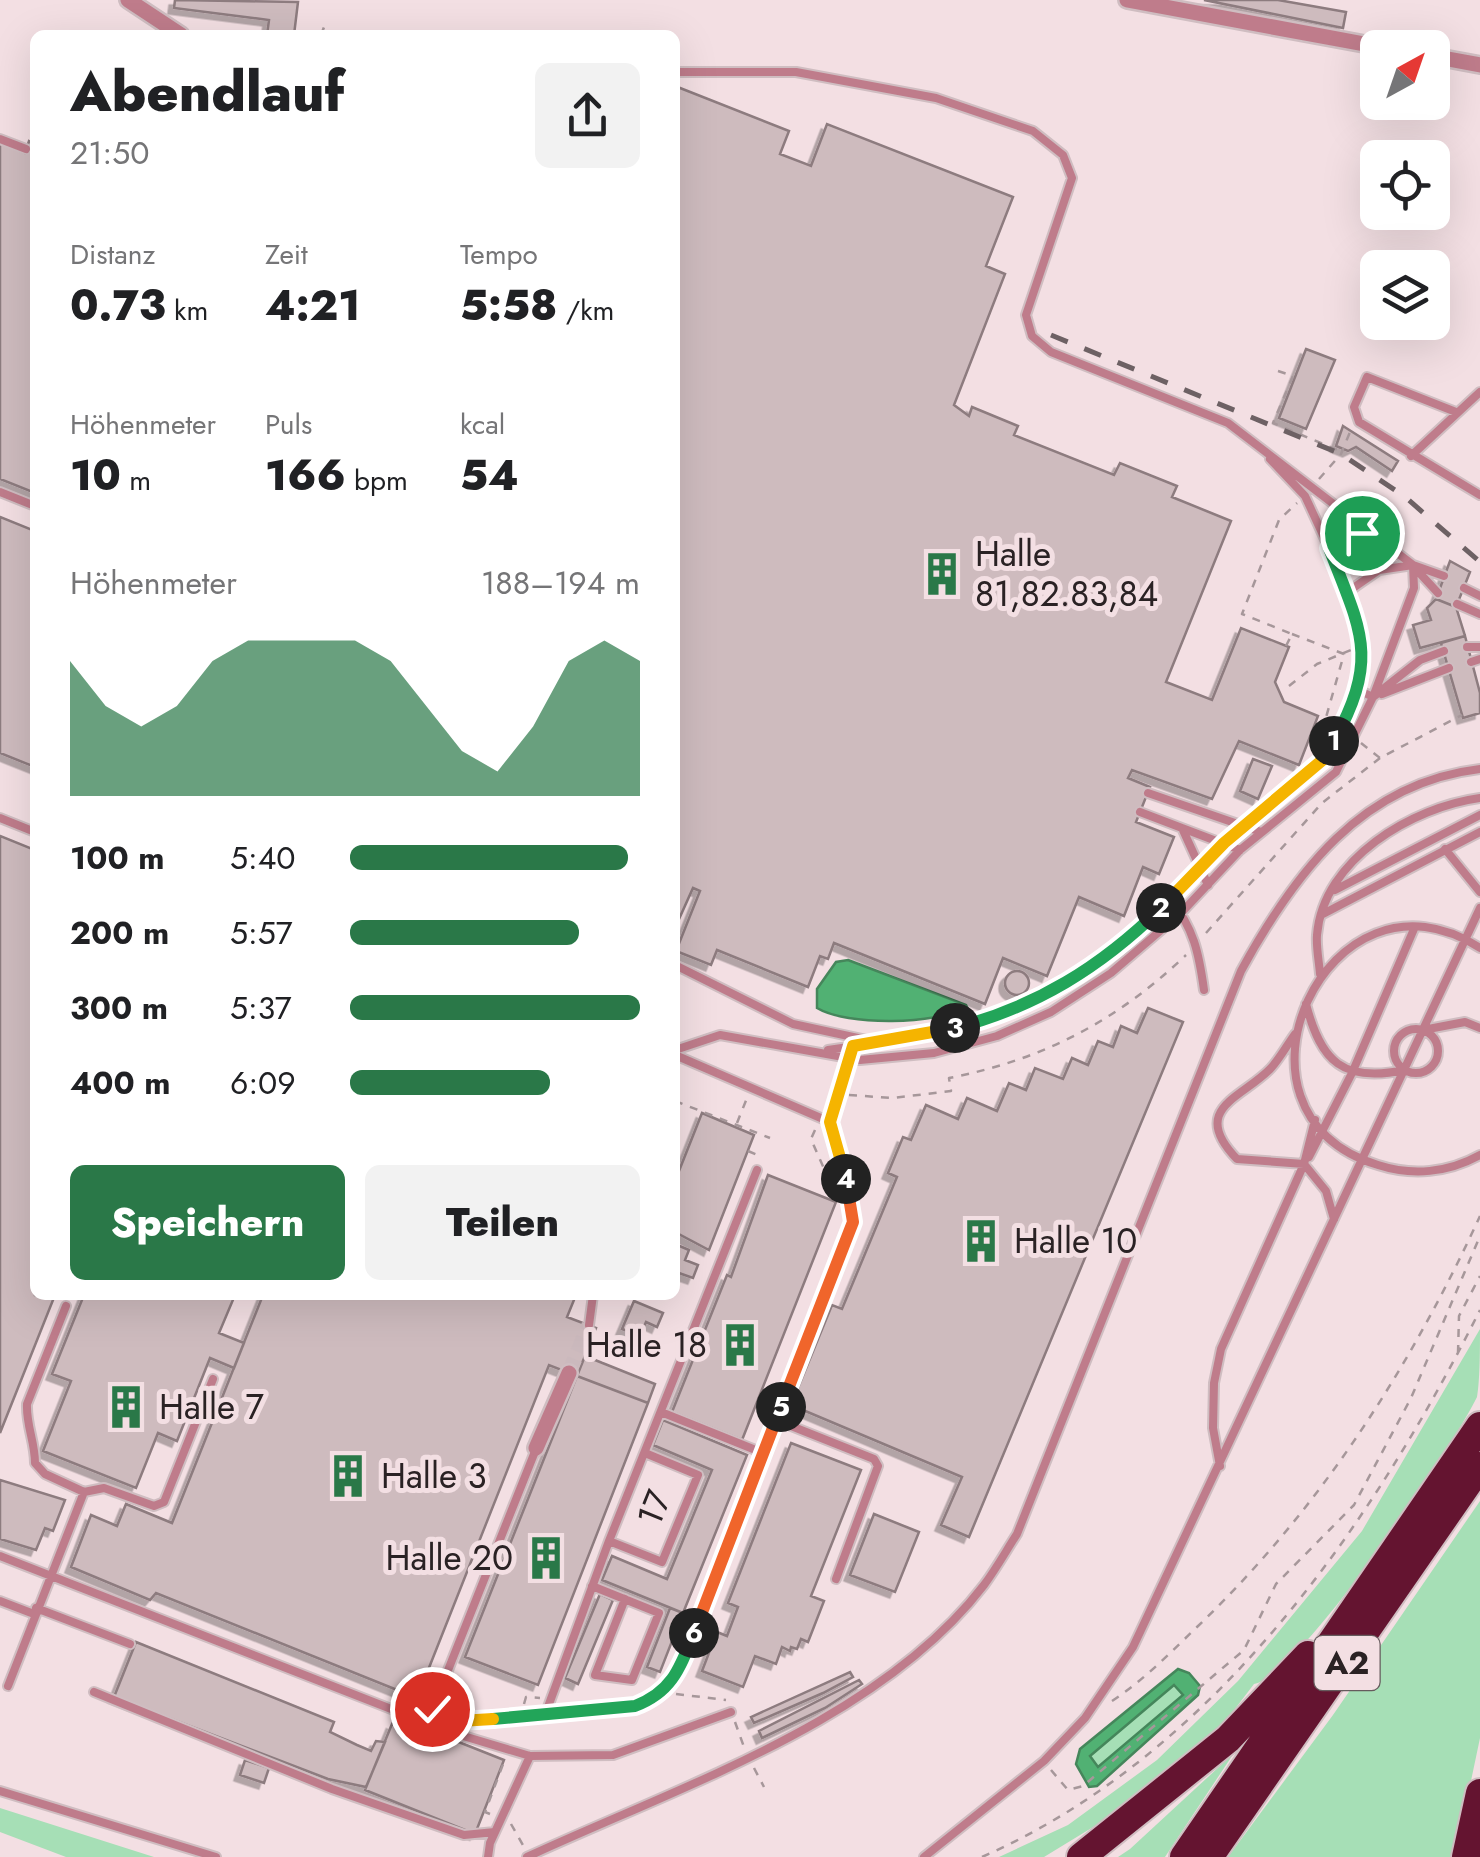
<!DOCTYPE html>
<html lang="de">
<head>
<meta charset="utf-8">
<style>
  body { margin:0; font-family:Jost,sans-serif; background:#f2f2f2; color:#202124; height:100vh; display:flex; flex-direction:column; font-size:38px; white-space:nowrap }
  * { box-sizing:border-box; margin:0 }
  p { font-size:32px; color:#757577 }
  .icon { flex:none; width:55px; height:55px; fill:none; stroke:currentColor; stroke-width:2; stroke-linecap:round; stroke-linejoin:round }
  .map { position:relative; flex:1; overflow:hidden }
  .details { position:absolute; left:30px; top:30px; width:650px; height:1270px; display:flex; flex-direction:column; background:#fff; border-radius:15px; box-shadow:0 10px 40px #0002 }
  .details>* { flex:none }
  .needle { width:65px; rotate:40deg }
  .buttons { position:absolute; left:1360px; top:30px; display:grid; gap:20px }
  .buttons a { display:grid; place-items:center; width:90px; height:90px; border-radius:15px; background:#fff; box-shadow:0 10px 40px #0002; font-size:50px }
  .pin { position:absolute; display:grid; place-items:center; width:85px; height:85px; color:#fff; margin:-42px; border:5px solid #fff; border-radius:50%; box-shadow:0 2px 10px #0007 }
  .km { position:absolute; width:50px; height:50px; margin:-25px; border-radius:50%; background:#222; color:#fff; font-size:28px; line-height:50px; text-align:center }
  .round { display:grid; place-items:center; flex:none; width:105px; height:105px; border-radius:15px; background:#f2f2f2 }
  .head { display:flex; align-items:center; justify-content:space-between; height:170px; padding:0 40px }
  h1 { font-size:55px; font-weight:800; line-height:75px }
  .figures { display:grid; grid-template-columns:repeat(3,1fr); gap:15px; height:170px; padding:10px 40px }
  .figures div { display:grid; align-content:center }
  .figures b { font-size:42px; font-weight:800 }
  .figures small { font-size:28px; font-weight:400 }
  .figures p { font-size:28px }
  .chart { height:280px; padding:20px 40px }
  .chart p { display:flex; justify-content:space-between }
  .chart svg { width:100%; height:180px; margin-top:10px; fill:#2a7848; opacity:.7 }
  .primary-button { display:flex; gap:20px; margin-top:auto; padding:20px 40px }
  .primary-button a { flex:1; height:115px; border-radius:15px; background:#2a7848; color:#fff; font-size:40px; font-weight:800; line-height:115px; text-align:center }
  .primary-button a+a { background:#f2f2f2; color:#202124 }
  ul { padding:0 40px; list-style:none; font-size:32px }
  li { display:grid; grid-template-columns:160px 120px 1fr; align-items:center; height:75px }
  li i { height:25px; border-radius:12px; background:#2a7848 }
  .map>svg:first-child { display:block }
  .green { fill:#a6dfb6 }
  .water { fill:#51b173; stroke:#45865b; stroke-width:2.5; fill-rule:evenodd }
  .building { fill:#cebbbe; stroke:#8d7b7f; stroke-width:2.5; filter:url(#shadow) }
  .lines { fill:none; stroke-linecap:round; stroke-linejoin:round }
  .street-tunnel { stroke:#cbb9bd; stroke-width:15; stroke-dasharray:15 8; stroke-linecap:butt }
  .lane-casing { stroke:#cfbdc1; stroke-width:12 }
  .street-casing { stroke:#cfbdc1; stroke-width:20 }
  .highway-casing { stroke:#cfbdc1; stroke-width:32 }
  .path { stroke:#a6979a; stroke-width:2.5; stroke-dasharray:8 8; stroke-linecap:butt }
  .lane { stroke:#bf7c8b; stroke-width:8 }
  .street { stroke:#bf7c8b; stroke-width:15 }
  .highway { stroke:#641430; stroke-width:28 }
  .rail { stroke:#6d6164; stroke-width:5; stroke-dasharray:18 18; stroke-linecap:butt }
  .split-1-casing { stroke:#fff; stroke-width:20 }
  .split-2-casing { stroke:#fff; stroke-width:20 }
  .split-3-casing { stroke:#fff; stroke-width:20 }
  .split-4-casing { stroke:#fff; stroke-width:20 }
  .split-5-casing { stroke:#fff; stroke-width:20 }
  .split-6-casing { stroke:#fff; stroke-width:20 }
  .split-7-casing { stroke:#fff; stroke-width:20 }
  .split-8-casing { stroke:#fff; stroke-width:20 }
  .split-1 { stroke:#22a559; stroke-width:12 }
  .split-2 { stroke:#f5b400; stroke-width:12 }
  .split-3 { stroke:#22a559; stroke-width:12 }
  .split-4 { stroke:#f5b400; stroke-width:12 }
  .split-5 { stroke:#f0652b; stroke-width:12 }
  .split-6 { stroke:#f0652b; stroke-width:12 }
  .split-7 { stroke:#22a559; stroke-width:12 }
  .split-8 { stroke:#f5b400; stroke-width:12 }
  .labels { text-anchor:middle; stroke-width:10; stroke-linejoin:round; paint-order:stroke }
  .shield { fill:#f3dfe3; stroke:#665b5d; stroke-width:2.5 }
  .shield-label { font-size:32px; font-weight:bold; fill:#2a2224 }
  .poi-label { font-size:35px; fill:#2a2224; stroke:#f3dfe3; text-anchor:start }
  .street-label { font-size:35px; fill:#2a2224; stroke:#f3dfe3 }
</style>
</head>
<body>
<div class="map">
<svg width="1480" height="1857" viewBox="0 0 1480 1857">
  <defs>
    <filter id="shadow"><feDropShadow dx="-5.5" dy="5.5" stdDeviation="0" flood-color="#0004"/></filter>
  </defs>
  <rect width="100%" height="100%" fill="#f3dfe3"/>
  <path class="green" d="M1480,1329C1480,1349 1480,1380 1477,1397C1453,1447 1300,1676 1254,1684L1225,1722L1162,1777L1103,1821L1044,1857H999L1068,1825L1157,1760L1238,1681L1362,1531Z
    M1480,1501V1738L1455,1857H1228L1333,1715Z
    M1175,1684L1184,1695L1098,1768L1089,1757Z
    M1234,1753L1165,1857H1118L1130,1849Z
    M0,1808L154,1857H66L0,1832Z"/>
  <path class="water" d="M848,960L966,1005L967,1007C936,1025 847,1026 817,1008V989L836,962Z
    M1178,1669L1189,1673L1200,1686L1198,1695L1097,1786L1089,1787L1076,1764L1080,1749ZM1174,1685L1183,1695L1098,1767L1090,1756Z"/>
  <path class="building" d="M175,0L298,2L294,35H267L269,20L174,8Z
    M1204,0H1278L1346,12L1343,28Z
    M675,86L789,131L780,154L811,166L827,124L1013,197L986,266L1005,274L954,405L969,416L972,407L1018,426L1014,435L1114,475L1120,463L1177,486L1172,497L1231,521L1166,682L1212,700L1241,628L1289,647L1275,682L1284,702L1318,716L1299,765L1239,741L1212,799L1132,770L1128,778L1150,787L1136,822L1174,837L1159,874L1143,867L1124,916L1079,897L1047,976L1003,958L985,1004L834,943L828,959L820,956L808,987L717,950L711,965L676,951L700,891L693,888L675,928Z
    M29,141L35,144V493L0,479V143L25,153Z
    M1306,349L1335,360L1306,429L1279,418Z
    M1343,426L1398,461L1392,471L1356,447L1348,451L1336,446Z
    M0,517L35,531V767L0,753Z
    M1450,561L1470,572L1456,607L1436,599Z
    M1436,599L1456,607L1465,636L1420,648L1413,625L1431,620L1427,608Z
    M1465,636L1480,693V713L1463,718L1441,643Z
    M1253,759L1272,766L1258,799L1240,791Z
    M0,836L35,850V1295H55L0,1433Z
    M1005 983a12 12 0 1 1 24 0a12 12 0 1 1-24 0Z
    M1148,1008L1183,1022L969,1537L941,1525L962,1477L791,1405L832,1305L842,1309L897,1177L888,1173L903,1137L911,1140L926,1105L958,1119L967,1098L997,1111L1009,1083L1026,1090L1035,1068L1063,1079L1072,1058L1088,1065L1098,1041L1113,1047L1121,1026L1137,1033Z
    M702,1113L754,1135L709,1250L675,1232V1181Z
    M768,1175L836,1202L742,1440L672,1412L727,1275L731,1277Z
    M675,1244L689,1250L685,1260L698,1265L693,1278L676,1272L675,1276Z
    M84,1295H235L219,1333L244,1343L234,1368L210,1358L177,1441L158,1433L136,1488L43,1451L71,1381L52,1374Z
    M263,1295H576L567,1317L596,1328L577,1376L549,1365L417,1698L156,1593L150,1600L71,1567L91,1515L117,1526L126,1504L172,1523Z
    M634,1301L663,1313L657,1327L646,1322L640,1336L622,1329Z
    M585,1356L655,1384L648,1403L577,1376Z
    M577,1376L648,1403L538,1685L465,1657Z
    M663,1420L747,1455L683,1613L602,1580L612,1556L667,1579L712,1470L653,1445Z
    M791,1443L861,1470L811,1596L824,1601L808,1642L801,1639L797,1649L791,1647L790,1651L782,1647L776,1664L755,1656L743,1687L702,1671L717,1632L727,1636L738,1607L728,1603Z
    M0,1480L65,1500L53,1531L45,1528L36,1550L0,1539Z
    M874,1514L919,1532L895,1592L850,1575Z
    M600,1594L613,1600L578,1684L565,1678Z
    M670,1608L683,1613L660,1672L647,1667Z
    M136,1642L334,1722L330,1732L357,1745L371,1751L376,1741L385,1742L366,1787L328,1779L114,1697Z
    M850,1672L853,1677L823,1693L754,1723L751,1717Z
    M859,1680L862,1684L825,1708L762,1738L759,1731Z
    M392,1724L433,1741L436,1733L504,1760L475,1834L365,1790Z
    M245,1760L269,1768L264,1783L240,1775Z"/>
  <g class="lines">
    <path class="street-tunnel" d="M569,1373L589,1325"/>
    <g class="lane-casing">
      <path id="lane" d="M675,72H796L936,98L1033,131L1063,155L1072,178L1026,315L1032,336L1051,352L1228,423L1413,565L1444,576
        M0,139L26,149
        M1456,412L1367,377L1354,407L1359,422L1480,495
        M1411,456L1480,392
        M0,492L35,506
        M1329,548L1350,534H1378
        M1414,567L1438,593
        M1464,588L1480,596
        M1457,604L1480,614
        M1467,647H1480
        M1471,662L1480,659
        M1358,690L1373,697L1420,660L1444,651
        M1382,694L1449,668
        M1148,793L1261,832
        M1140,812L1182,828L1208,885
        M0,818L35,832
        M1182,828L1240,850
        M1445,849L1480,892
        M1335,890L1480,815
        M1170,899C1194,928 1199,954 1204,990
        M1321,915L1480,832
        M1480,948C1328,850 1207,1114 1378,1165C1412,1176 1448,1173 1480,1155
        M675,965L793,1024L867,1040
        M1320,974C1319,961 1316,947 1317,935C1323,859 1413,807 1480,798
        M1306,1004C1321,1062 1343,1083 1405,1070
        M1394 1051a22 22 0 1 1 44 0a22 22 0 1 1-44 0Z
        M1423,1030L1465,1022L1480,1028
        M1295,1034C1287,1045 1280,1058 1271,1068C1243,1098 1188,1108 1237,1159L1304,1164L1326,1191L1334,1219
        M675,1050L720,1035L860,1060L934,1053L997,1036L1051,1012L1111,973L1181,913L1240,850L1336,772L1373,697L1414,588L1413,565L1379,570L1346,593
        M828,1050L931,1035L1040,1000L1100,961L1156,913L1224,843L1325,757L1358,690L1364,668L1362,644L1329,548L1305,496L1270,459
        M675,1055L830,1122
        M1309,1157L1352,1073L1414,929
        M66,1306L27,1404C26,1425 35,1442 35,1463L45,1474L84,1492
        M589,1325L593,1295
        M661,1412L763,1453
        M776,1420L874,1459L878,1466L836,1579
        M534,1454L427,1723L635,1706L657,1697L678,1675L853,1222L855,1212L830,1122L853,1046
        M1220,1466L1213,1428L1214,1383L1221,1349L1304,1164L1315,1120
        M609,1541L662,1562L698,1475L645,1453
        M0,1556L450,1732L530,1756L613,1755L731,1712
        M592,1586L659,1613L632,1680L595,1675L625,1599
        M0,1601L34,1614
        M36,1608L130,1644
        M8,1686L84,1492L104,1488L154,1506L164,1502L213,1379
        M94,1692L332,1789L464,1835L495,1832
        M545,1715L609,1541L757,1170
        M0,1791L216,1857
        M488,1857L490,1843L530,1756
        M527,1857C678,1787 880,1721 984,1585C996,1569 1006,1551 1017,1534L1241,971C1294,874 1361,783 1480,769
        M924,1857L1044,1761L1085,1718L1133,1647L1480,908"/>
    </g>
    <g class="street-casing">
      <path id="street" d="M128,0L181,35
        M1127,0L1386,48
        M1432,56L1480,65
        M536,1448L569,1373"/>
    </g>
    <g class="highway-casing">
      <path id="highway" d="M1081,1857L1228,1739L1308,1655
        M1184,1857L1480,1426
        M1209,1857L1480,1466
        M1466,1857L1480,1793"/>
    </g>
    <path class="path" d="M321,35L326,22
      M1278,371L1293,376L1273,423L1340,451
      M1319,479L1341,454L1350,432
      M1292,634L1344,654L1325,721
      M1286,646L1292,634L1242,614L1279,520L1297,503
      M1289,686L1317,664L1351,650
      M1320,737L1325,722
      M1361,743L1380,758L1462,715
      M1206,933L1322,803L1380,758
      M849,1095L893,1098L951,1091L949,1078C1042,1060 1117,1021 1186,955
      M675,1101L770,1138
      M737,1123L747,1098
      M815,1130L811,1139L832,1187
      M748,1151L762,1157
      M1458,1353L1459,1316L1480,1276
      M676,1694L726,1700
      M1112,1701C1144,1680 1170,1653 1197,1627C1320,1509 1409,1370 1480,1216
      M524,1704L526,1697L540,1698
      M735,1722L744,1747
      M754,1768L764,1787
      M1051,1770L1068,1790L1083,1786L1244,1650L1276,1584L1354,1505L1411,1398L1480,1236
      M490,1814L485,1812L505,1759
      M511,1824L524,1847
      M982,1857C1213,1755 1370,1529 1480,1310"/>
    <use href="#lane" class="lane"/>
    <use href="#street" class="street"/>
    <use href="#highway" class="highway"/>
    <path class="rail" d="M1051,335L1341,454L1404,496L1480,562"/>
  </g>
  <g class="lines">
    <g class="split-1-casing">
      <path id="split-1" d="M1334,741C1380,657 1361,631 1329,548L1350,534L1362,533"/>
    </g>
    <g class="split-2-casing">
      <path id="split-2" d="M1161,908L1224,843L1326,757L1334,741"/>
    </g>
    <g class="split-3-casing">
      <path id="split-3" d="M955,1028C1036,1007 1101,967 1161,908"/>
    </g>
    <g class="split-4-casing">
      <path id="split-4" d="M846,1179L830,1122L853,1046L955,1028"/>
    </g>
    <g class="split-5-casing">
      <path id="split-5" d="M781,1407L853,1222L846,1179"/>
    </g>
    <g class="split-6-casing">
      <path id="split-6" d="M694,1633L781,1407"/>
    </g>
    <g class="split-7-casing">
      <path id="split-7" d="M493,1719L635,1706C672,1692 680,1668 694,1633"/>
    </g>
    <g class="split-8-casing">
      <path id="split-8" d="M432,1709L427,1723L493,1719"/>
    </g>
    <use href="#split-1" class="split-1"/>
    <use href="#split-2" class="split-2"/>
    <use href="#split-3" class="split-3"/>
    <use href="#split-4" class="split-4"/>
    <use href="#split-5" class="split-5"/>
    <use href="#split-6" class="split-6"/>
    <use href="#split-7" class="split-7"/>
    <use href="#split-8" class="split-8"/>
  </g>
  <defs>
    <g id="building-bare" transform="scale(3.45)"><path d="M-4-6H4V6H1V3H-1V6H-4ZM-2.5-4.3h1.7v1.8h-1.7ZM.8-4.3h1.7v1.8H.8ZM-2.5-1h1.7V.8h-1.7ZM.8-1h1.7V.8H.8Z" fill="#2a7848" stroke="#f3dfe3" stroke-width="2.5" paint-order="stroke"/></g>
  </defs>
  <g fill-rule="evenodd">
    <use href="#building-bare" x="942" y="574"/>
    <use href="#building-bare" x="981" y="1241"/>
    <use href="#building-bare" x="740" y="1345"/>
    <use href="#building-bare" x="126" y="1407"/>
    <use href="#building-bare" x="348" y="1476"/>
    <use href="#building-bare" x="546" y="1558"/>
  </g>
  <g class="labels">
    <rect class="shield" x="1314.5" y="1636" width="65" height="54" rx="8"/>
    <g class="shield-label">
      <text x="1347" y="1674">A2</text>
    </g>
    <g class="poi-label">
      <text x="975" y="566">Halle<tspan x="975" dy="40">81,82.83,84</tspan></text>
      <text x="1014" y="1253">Halle 10</text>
      <text x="707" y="1357" text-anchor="end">Halle 18</text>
      <text x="159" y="1419">Halle 7</text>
      <text x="381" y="1488">Halle 3</text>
      <text x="513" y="1570" text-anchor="end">Halle 20</text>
    </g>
    <g class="street-label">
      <text transform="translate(654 1508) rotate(-68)" y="12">17</text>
    </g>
  </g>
</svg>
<div class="buttons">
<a><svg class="needle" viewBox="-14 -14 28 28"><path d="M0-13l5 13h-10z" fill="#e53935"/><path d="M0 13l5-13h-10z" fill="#757577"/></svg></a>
<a><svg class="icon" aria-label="locate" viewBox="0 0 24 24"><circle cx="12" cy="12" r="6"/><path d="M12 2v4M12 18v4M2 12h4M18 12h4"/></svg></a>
<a><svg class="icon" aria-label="layers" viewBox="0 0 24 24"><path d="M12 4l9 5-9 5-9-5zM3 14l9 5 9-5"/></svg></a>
</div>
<div class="pin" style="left:1362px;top:533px;background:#1e9e55"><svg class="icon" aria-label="arrive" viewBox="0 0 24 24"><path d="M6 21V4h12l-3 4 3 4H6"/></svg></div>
<div class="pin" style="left:432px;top:1709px;background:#d93025"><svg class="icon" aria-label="check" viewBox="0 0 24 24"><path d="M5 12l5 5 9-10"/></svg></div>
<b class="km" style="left:1334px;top:741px">1</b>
<b class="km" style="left:1161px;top:908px">2</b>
<b class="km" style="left:955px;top:1028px">3</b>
<b class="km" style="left:846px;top:1179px">4</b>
<b class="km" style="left:781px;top:1407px">5</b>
<b class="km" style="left:694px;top:1633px">6</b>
<section class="details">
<div class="head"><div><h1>Abendlauf</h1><p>21:50</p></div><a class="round"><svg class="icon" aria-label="share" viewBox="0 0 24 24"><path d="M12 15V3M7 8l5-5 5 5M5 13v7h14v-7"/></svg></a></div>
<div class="figures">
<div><p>Distanz</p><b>0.73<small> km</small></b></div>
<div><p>Zeit</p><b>4:21</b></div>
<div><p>Tempo</p><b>5:58<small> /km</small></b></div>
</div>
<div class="figures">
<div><p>Höhenmeter</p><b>10<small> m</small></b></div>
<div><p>Puls</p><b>166<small> bpm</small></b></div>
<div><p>kcal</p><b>54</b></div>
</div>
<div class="chart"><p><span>Höhenmeter</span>188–194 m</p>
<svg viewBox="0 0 160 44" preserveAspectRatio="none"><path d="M0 44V11L10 22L20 27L30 22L40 11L50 6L60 6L70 6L80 6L90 11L100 22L110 33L120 38L130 27L140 11L150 6L160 11V44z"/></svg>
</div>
<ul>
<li><b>100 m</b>5:40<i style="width:96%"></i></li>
<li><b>200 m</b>5:57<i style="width:79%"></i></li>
<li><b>300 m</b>5:37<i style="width:100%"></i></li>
<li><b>400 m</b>6:09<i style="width:69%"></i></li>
</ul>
<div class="primary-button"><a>Speichern</a><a>Teilen</a></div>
</section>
</div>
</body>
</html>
